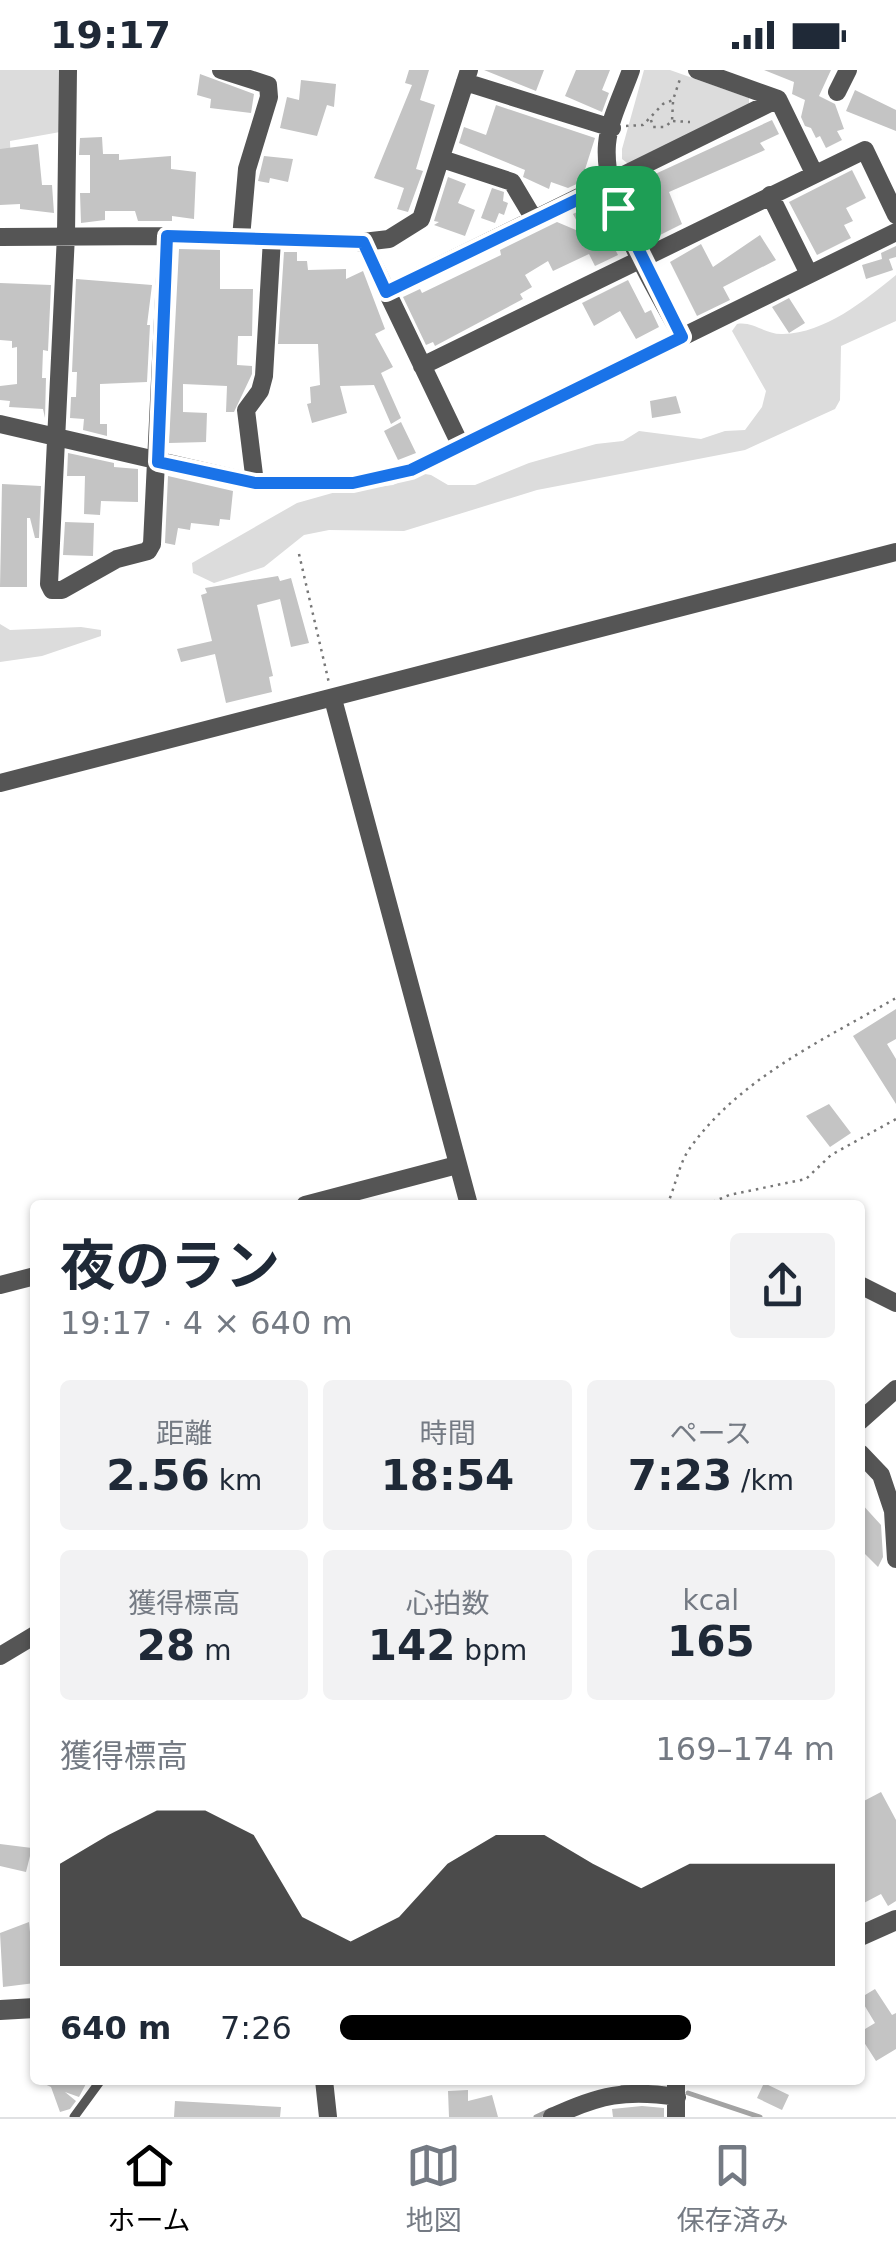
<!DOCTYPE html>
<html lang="ja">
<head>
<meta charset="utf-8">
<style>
  body { margin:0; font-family:"DejaVu Sans","Noto Sans JP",sans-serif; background:#f2f2f3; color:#1f2937; height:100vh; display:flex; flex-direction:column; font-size:38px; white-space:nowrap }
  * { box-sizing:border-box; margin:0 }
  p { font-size:32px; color:#747a83 }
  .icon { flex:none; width:55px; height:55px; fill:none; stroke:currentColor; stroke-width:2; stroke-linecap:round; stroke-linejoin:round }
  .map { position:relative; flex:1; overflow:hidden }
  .panel { position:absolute; left:30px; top:1130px; width:835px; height:885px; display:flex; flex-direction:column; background:#fff; border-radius:10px; box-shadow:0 2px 8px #0004 }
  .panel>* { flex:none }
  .pin { position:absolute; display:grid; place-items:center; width:85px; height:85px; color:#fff; margin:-42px; border-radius:20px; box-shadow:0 5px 15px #0006 }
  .round { display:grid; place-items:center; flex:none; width:105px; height:105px; border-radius:10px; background:#f2f2f3 }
  .summary { display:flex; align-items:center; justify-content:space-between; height:170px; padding:0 30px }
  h1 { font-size:55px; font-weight:700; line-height:75px }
  .stats { display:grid; grid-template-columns:repeat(3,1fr); gap:15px; height:170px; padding:10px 30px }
  .stats div { display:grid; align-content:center; border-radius:10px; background:#f2f2f3; text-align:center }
  .stats b { font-size:42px; font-weight:700 }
  .stats small { font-size:28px; font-weight:400 }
  .stats p { font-size:28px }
  .chart { height:280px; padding:20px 30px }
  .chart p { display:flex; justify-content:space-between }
  .chart svg { width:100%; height:180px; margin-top:10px; fill:#000; opacity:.7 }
  ul { padding:0 30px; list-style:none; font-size:32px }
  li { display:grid; grid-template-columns:160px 120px 1fr; align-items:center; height:75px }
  li i { height:25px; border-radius:12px; background:#000 }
  .status { display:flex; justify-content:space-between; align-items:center; height:70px; padding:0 50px; background:#fff; direction:ltr }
  .status svg { height:28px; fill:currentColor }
  .dock { display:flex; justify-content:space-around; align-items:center; height:140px; border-top:2px solid #e0e1e3; background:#fff; font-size:28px; color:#747a83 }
  .dock a { display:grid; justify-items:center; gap:5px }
  .dock .selected { color:#000 }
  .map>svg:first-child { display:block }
  .green { fill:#dcdcdc }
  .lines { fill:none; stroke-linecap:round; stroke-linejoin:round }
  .stream { stroke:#a3a3a3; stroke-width:5 }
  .building { fill:#c4c4c4 }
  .path { stroke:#777; stroke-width:2.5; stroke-dasharray:2.5 5; stroke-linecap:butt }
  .service { stroke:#555; stroke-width:9 }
  .minor { stroke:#555; stroke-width:18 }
  .tertiary { stroke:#555; stroke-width:20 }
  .route-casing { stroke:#fff; stroke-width:20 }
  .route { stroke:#1a73e8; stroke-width:12 }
</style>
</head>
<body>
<div class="status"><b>19:17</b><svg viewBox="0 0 49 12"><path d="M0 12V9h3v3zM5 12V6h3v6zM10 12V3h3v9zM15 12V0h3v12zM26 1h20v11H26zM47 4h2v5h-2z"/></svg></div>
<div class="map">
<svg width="896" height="2047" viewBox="0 0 896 2047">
  <rect width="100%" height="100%" fill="#fff"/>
  <path class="green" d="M0,0H64L60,62L10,71L11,103L0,104Z
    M644,0H670L749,28V37L631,96L622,89V79Z
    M896,205V251L841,276L840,330L835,339L745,380L537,420L404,461L329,460L304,465L264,497L214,513L193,503L192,493L297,433L336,422L393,415L419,403L431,405L448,415H475L529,393L596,374L623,371L639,361L701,369L725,361L745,360L762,337L766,321L732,261L737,254C753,251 766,265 783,264C825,263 864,231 896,205Z
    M0,554L10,560L81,557L101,560V566L42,586L0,592Z"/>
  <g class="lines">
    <path class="stream" d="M623,2016H646
      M688,2023L760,2047
      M536,2047L551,2040"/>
  </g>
  <path class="building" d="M409,0H429L420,30L435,35L416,99L423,101L408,142L397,139L404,118L374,108L412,15L405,13Z
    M484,0H544L536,21Z
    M576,0H610L602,20L609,23L602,42L565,26Z
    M764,0H831L819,26L835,34L844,59L837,61L842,70L826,78L820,66L816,68L811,58L805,56L801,47L805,30L792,24L794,12Z
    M200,4L254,24L251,43L210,38L211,29L197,25Z
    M301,10L336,14L334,37L327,35L317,66L280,58L287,27L299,30Z
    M855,20L896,40V61L846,41Z
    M496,35L595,68L581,112L568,118L551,112L549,119L523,107L525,100L459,73L464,57L486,65Z
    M772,50L779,64L760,73L765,80L669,122L682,154L658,166L627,117Z
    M102,67L103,84H119V90L171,86V99L196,102L194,149L172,146V151H138L135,141H105V150L81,153L80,123H90V85H79L80,68Z
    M38,74L42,115H52L54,143L20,139V134L0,135V79Z
    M264,86L293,89L288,112L270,108L269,113L258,111Z
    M852,100L866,128L846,138L853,151L844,155L851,168L817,185L789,132Z
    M448,107L466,114L458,133L475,140L465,166L434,155L439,152L434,151Z
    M492,118L504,122L503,131L508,133L504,145L499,143L495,153L481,148Z
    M589,136L598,152L607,146L613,161L607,164L618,185L595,196L589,184L553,201L548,191L525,205L532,217L520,224L523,229L435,276L433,272L426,275L403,227L420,219L422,223L501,185L500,180L557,152L583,163L573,144Z
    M760,165L776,190L723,217L730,230L697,246L670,192L701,174L713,197Z
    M896,176V187L889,189L893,200L866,209L862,195L882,189L881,183Z
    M179,179L220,180V219H253L252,266H238L237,295L252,296V304L234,342H226L227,316L183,314V342L207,343L206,372L169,373Z
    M284,182H297V191H307L308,200L346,199V209L363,201L385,259L375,264L393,297L381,303L401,348L391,354L374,315L340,316L347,343L312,353L307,334L311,333L310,317L320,315L318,274H278Z
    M76,209L152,215L147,255H150L147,312L100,314V354H107V366L83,360L84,349L70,348L71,327H76L77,302H72Z
    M628,210L645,243L651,240L659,257L636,269L620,241L594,256L582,233Z
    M0,213L51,215L48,281L43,280L42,308H46L45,348L43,339L9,337L10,331L0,330V316L17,314V277L12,278V271L0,270Z
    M789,228L805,253L789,263L772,237Z
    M676,326L681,343L652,348L650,331Z
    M401,352L416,383L398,390L384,361Z
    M68,383L114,393V397L138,399V432L101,431L100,445L84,444L85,406H67Z
    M168,406L233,421L230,450L220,449L219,456L191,453L190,460L178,458L175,475L165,473Z
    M2,414L41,416L39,468H35L30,448H27V517H0Z
    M65,452L94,453L93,486L63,485Z
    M278,506L280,511L291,508L309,573L291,577L280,529L257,535L273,606L269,607L272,622L226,633L215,584L181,592L177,579L212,571L201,525L207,523L205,518Z
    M896,939V969L887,974L896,989V1034L853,966Z
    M829,1034L851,1063L830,1077L806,1046Z
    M860,1432L881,1455L883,1487L878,1497L860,1479Z
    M881,1722L896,1750V1831L888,1836L881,1824L860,1835V1733Z
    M0,1774L32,1778L26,1802L0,1796Z
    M29,1852L35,1913L3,1917L0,1863Z
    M875,1919L892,1945L896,1943V1979L876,1991L860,1966V1962L875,1953L860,1928Z
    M36,2010H88L79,2027L65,2022L76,2031L70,2039L60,2042L51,2017Z
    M764,2013L789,2025L782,2040L757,2028Z
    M468,2020V2031L492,2025L498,2047H449L448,2021Z
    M175,2031L281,2037L280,2047H174Z
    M642,2036L664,2038V2047H613L612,2039Z"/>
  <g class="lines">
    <path class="path" d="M651,50L653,57H665L672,51L673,32
      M673,51L690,52
      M626,56L643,55L663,34L673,30L681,6
      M299,484L329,613
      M667,1135C675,1118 679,1093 690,1078C740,1008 823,970 896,928
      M706,1135L729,1125L806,1109L831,1085L896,1049"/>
    <path class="service" d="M74,2047L101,2010"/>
    <path class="minor" d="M68,0L66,165L49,514L52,520H62L117,489L148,481L152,474L167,166
      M221,0L268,15L269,27L247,99L241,168
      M631,0C623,23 609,50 607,74C602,135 654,214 682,267
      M465,12L612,58
      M837,22L848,0
      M778,29L814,103
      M442,89L512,112L534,149
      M770,125L809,204
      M0,167L167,166L363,172L389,169L421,149L469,0
      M363,172L460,374
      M386,222L778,29L697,0
      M422,296L865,80L896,145
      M0,354L255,413H353L411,400L896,162
      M255,413L246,340L260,321L264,306L272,169
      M333,629L469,1135
      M0,713L896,482
      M305,1135L457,1095
      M0,1215L35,1206
      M860,1215L896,1233
      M860,1351L896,1319
      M860,1383L881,1405L893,1441L896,1489
      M0,1586L35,1565
      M324,2010L328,2047
      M552,2047C599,2025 626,2019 677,2027
      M676,2047V2010"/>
    <path class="tertiary" d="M860,1866L896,1850
      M0,1940L35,1938"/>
  </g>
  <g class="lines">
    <g class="route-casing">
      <path id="route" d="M612,113L618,138L682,267L411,400L353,413H255L158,392L167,166L363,172L386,222Z"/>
    </g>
    <use href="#route" class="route"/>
  </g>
</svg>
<div class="pin" style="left:618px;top:138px;background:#1e9e55"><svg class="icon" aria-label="arrive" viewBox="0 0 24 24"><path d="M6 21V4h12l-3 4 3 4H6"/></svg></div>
<section class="panel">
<div class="summary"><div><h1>夜のラン</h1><p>19:17 · 4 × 640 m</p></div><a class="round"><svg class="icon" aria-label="share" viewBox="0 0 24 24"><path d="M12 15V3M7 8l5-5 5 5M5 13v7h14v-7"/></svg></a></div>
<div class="stats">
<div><p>距離</p><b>2.56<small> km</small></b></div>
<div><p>時間</p><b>18:54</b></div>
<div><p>ペース</p><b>7:23<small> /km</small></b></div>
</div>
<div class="stats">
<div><p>獲得標高</p><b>28<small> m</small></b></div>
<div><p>心拍数</p><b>142<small> bpm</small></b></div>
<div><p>kcal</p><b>165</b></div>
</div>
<div class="chart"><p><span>獲得標高</span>169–174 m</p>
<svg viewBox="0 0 160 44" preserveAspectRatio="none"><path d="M0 44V19L10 12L20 6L30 6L40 12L50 32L60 38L70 32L80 19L90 12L100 12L110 19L120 25L130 19L140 19L150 19L160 19V44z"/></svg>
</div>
<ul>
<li><b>640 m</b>7:26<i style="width:71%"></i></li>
</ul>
</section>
</div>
<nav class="dock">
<a class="selected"><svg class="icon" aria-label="home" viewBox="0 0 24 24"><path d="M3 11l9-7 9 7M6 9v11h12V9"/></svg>ホーム</a>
<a><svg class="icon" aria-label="map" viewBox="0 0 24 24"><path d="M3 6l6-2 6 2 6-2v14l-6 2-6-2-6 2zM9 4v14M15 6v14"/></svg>地図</a>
<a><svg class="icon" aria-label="saved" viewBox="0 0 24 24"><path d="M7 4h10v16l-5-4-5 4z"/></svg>保存済み</a>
</nav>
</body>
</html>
